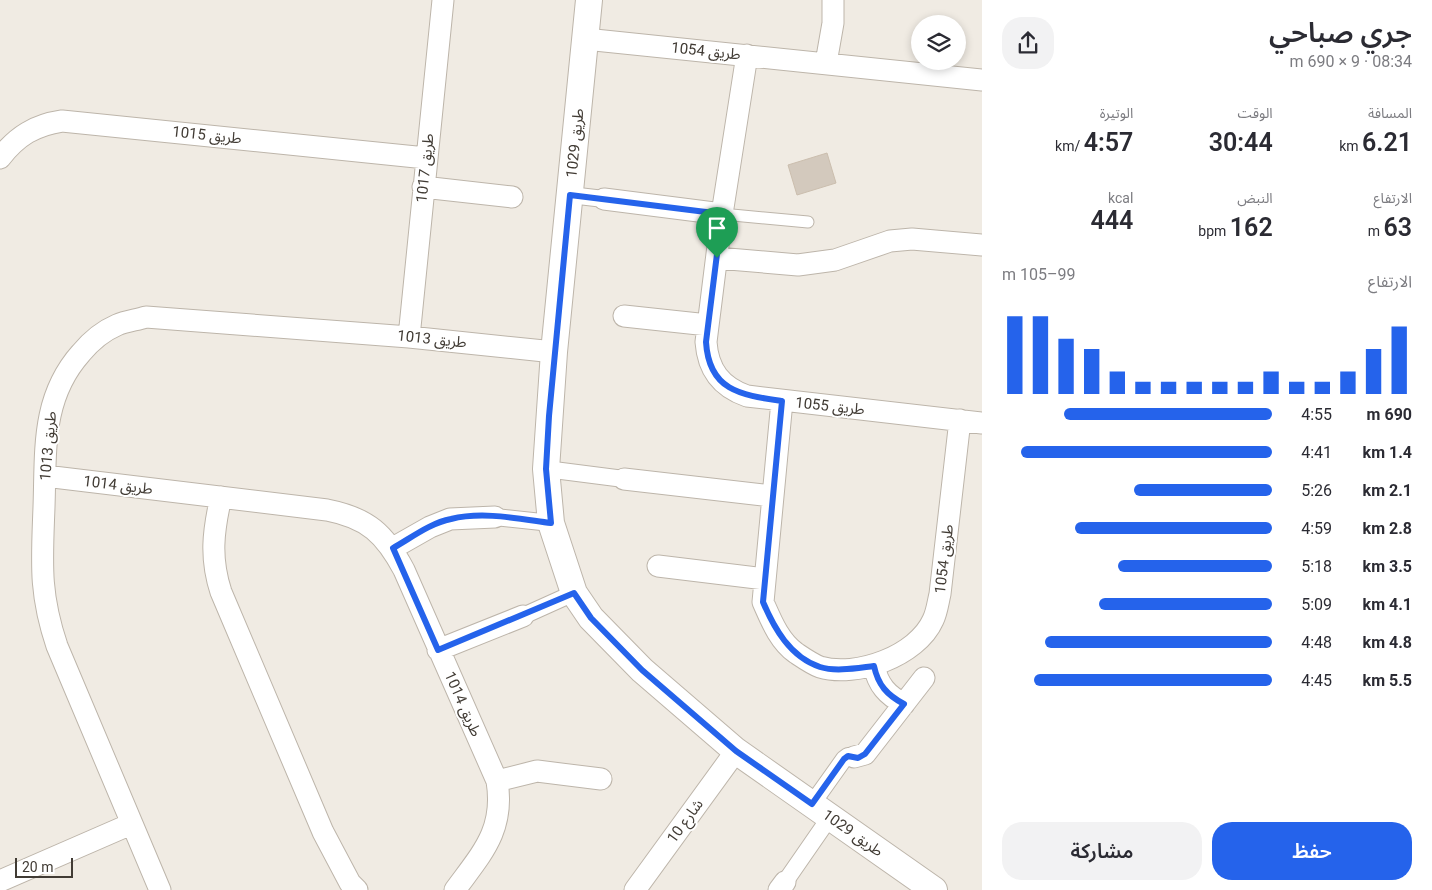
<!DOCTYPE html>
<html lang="ar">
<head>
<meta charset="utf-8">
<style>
  body { margin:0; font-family:Roboto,"Noto Sans Arabic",sans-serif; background:#f2f2f3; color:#2b2b33; direction:rtl; height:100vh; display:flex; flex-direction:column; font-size:19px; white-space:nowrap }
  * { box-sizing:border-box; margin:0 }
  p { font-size:16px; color:#7c7c81 }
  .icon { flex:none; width:28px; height:28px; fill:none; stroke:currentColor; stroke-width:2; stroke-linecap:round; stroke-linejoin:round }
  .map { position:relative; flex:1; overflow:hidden; direction:ltr }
  .panel { display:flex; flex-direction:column; background:#fff; width:450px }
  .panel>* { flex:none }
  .fabs { position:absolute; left:911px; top:15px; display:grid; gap:10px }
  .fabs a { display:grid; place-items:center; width:55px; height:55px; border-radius:50%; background:#fff; box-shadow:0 2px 8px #0003; font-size:25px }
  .scale { position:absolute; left:15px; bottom:12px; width:58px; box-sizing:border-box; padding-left:5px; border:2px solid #413b34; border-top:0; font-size:14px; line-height:18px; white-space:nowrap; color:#413b34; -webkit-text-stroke:4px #fff; paint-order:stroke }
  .pin { position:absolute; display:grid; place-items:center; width:42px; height:42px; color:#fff; margin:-51px -21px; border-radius:50% 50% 50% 0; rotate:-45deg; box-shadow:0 0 5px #0007 }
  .pin .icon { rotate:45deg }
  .round { display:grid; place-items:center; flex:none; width:52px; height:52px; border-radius:20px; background:#f2f2f3 }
  .summary { display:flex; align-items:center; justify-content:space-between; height:85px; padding:0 20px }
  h1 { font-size:28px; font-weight:600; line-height:38px }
  .metrics { display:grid; grid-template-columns:repeat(3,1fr); gap:8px; height:85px; padding:5px 20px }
  .metrics div { display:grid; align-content:center }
  .metrics b { font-size:25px; font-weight:600 }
  .metrics small { font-size:14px; font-weight:400 }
  .metrics p { font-size:14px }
  .chart { height:140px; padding:10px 20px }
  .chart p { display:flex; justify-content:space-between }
  .chart svg { width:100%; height:90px; margin-top:5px; stroke:#2563eb; stroke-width:6 }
  .action { display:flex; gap:10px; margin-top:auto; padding:10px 20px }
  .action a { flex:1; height:58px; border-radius:20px; background:#2563eb; color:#fff; font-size:20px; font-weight:600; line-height:58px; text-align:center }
  .action a+a { background:#f2f2f3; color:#2b2b33 }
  ul { padding:0 20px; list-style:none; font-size:16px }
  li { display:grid; grid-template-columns:80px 60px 1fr; align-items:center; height:38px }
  li i { height:12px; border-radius:6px; background:#2563eb }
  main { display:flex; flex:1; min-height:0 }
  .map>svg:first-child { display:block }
  .building { fill:#d3c9bd; stroke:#cbbeae }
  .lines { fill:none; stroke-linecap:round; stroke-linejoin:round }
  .service-casing { stroke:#bdb5aa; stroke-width:13 }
  .pedestrian-casing { stroke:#bdb5aa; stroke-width:18 }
  .minor-casing { stroke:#bdb5aa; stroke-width:23 }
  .tertiary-casing { stroke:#bdb5aa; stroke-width:28 }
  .service { stroke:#fff; stroke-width:11 }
  .pedestrian { stroke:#fff; stroke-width:16 }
  .minor { stroke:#fff; stroke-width:21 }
  .tertiary { stroke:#fff; stroke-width:26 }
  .route-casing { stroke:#fff; stroke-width:10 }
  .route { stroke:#2563eb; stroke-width:6 }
  .labels { text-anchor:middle; stroke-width:4; stroke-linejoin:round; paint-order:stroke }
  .street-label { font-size:15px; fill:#413b34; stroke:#fff }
</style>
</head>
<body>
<main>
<section class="panel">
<div class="summary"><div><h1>جري صباحي</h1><p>08:34 · 9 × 690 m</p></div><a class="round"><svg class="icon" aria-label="share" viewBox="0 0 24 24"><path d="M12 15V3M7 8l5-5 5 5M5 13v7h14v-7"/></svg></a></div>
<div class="metrics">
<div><p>المسافة</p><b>6.21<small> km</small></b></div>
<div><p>الوقت</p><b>30:44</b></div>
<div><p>الوتيرة</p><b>4:57<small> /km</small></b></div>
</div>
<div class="metrics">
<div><p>الارتفاع</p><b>63<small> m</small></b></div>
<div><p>النبض</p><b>162<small> bpm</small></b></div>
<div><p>kcal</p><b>444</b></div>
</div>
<div class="chart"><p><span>الارتفاع</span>99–105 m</p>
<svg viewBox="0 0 160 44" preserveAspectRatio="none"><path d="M5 44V6M15 44V6M25 44V17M35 44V22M45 44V33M55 44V38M65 44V38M75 44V38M85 44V38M95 44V38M105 44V33M115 44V38M125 44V38M135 44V33M145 44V22M155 44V11"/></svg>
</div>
<ul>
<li><b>690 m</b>4:55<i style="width:77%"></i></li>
<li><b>1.4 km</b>4:41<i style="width:93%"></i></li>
<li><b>2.1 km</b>5:26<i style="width:51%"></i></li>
<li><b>2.8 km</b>4:59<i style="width:73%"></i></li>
<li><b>3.5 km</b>5:18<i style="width:57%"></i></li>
<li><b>4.1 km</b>5:09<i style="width:64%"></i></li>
<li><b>4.8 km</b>4:48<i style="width:84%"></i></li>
<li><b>5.5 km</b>4:45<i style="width:88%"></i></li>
</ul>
<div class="action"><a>حفظ</a><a>مشاركة</a></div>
</section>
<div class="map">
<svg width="982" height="890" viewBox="0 0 982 890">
  <rect width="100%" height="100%" fill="#f0ebe3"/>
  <path class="building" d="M827,153L836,183L797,195L788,165Z"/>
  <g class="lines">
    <g class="service-casing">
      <path id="service" d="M722,214L808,222"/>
    </g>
    <g class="pedestrian-casing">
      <path id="pedestrian" d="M570,195L604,199
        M546,469L624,479
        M495,517L551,523
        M523,616L574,593
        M812,804L844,759L848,756L854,757
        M785,882L830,817"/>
    </g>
    <g class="minor-casing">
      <path id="minor" d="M585,39L982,80
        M747,55L722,214L706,342C708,370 721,387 747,396L982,423
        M826,63L833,23V0
        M0,158C17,136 35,125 62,121L426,158
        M423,187L512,197
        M604,199L722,214
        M717,258L798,265L835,260L890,241L912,239L982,245
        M624,316L708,325
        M409,337L443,0
        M782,401L763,602C771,620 779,641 796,653C802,657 812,664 820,667C856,678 917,656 933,620C937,612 938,602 940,594L960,420
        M45,476L327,510C368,518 385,534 404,570L497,781C505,830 482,853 455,890
        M624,479L772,496
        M221,497C213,532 210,558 221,592L323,832L350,883L357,890
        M393,548L430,527L450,519L495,517
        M658,566L765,579
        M438,650L523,616
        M874,666C878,685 887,695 904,704
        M854,757L865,754L924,678
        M497,781L537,771L601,779
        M0,881L131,824
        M160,890L57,646C39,593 42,562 44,507C46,450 41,398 81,353C91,341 103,331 117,325C126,321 137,320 146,317L409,337L554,352
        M635,890L736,751
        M779,890L785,882"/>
    </g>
    <g class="tertiary-casing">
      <path id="tertiary" d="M589,0L554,352L546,469L551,523L574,593L591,618L642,670L736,751L934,890"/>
    </g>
    <use href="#service" class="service"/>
    <use href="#pedestrian" class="pedestrian"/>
    <use href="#minor" class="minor"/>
    <use href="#tertiary" class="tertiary"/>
  </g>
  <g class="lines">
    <g class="route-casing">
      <path id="route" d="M570,195L722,214L706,342C709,391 741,395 782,401L763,602C774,628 790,657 820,667C836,672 857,668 874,666C878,685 887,695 904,704L865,754L858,758L848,756L844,759L812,804L736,751L642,670L591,618L574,593L438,650L393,548C411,538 430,523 451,519C483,511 520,519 551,523L546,469L549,416Z"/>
    </g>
    <use href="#route" class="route"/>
  </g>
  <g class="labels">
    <g class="street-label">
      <text transform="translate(706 51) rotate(6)" y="5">طريق 1054</text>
      <text transform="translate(207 135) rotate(6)" y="5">طريق 1015</text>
      <text transform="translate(575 143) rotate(-84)" y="5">طريق 1029</text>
      <text transform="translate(425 168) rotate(-84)" y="5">طريق 1017</text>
      <text transform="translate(432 339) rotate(6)" y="5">طريق 1013</text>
      <text transform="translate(830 406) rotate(6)" y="5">طريق 1055</text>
      <text transform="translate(48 446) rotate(-85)" y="5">طريق 1013</text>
      <text transform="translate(118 485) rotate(7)" y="5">طريق 1014</text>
      <text transform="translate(944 559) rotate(-83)" y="5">طريق 1054</text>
      <text transform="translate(463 704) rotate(66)" y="5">طريق 1014</text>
      <text transform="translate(685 821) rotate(-54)" y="5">شارع 10</text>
      <text transform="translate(853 833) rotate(35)" y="5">طريق 1029</text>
    </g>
  </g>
</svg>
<div class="fabs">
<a><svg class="icon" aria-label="layers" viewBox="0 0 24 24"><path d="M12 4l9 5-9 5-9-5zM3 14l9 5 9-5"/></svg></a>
</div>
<div class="scale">20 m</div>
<div class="pin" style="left:717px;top:258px;background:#1e9e55"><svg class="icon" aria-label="arrive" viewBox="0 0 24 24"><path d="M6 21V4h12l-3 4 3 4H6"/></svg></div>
</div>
</main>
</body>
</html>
